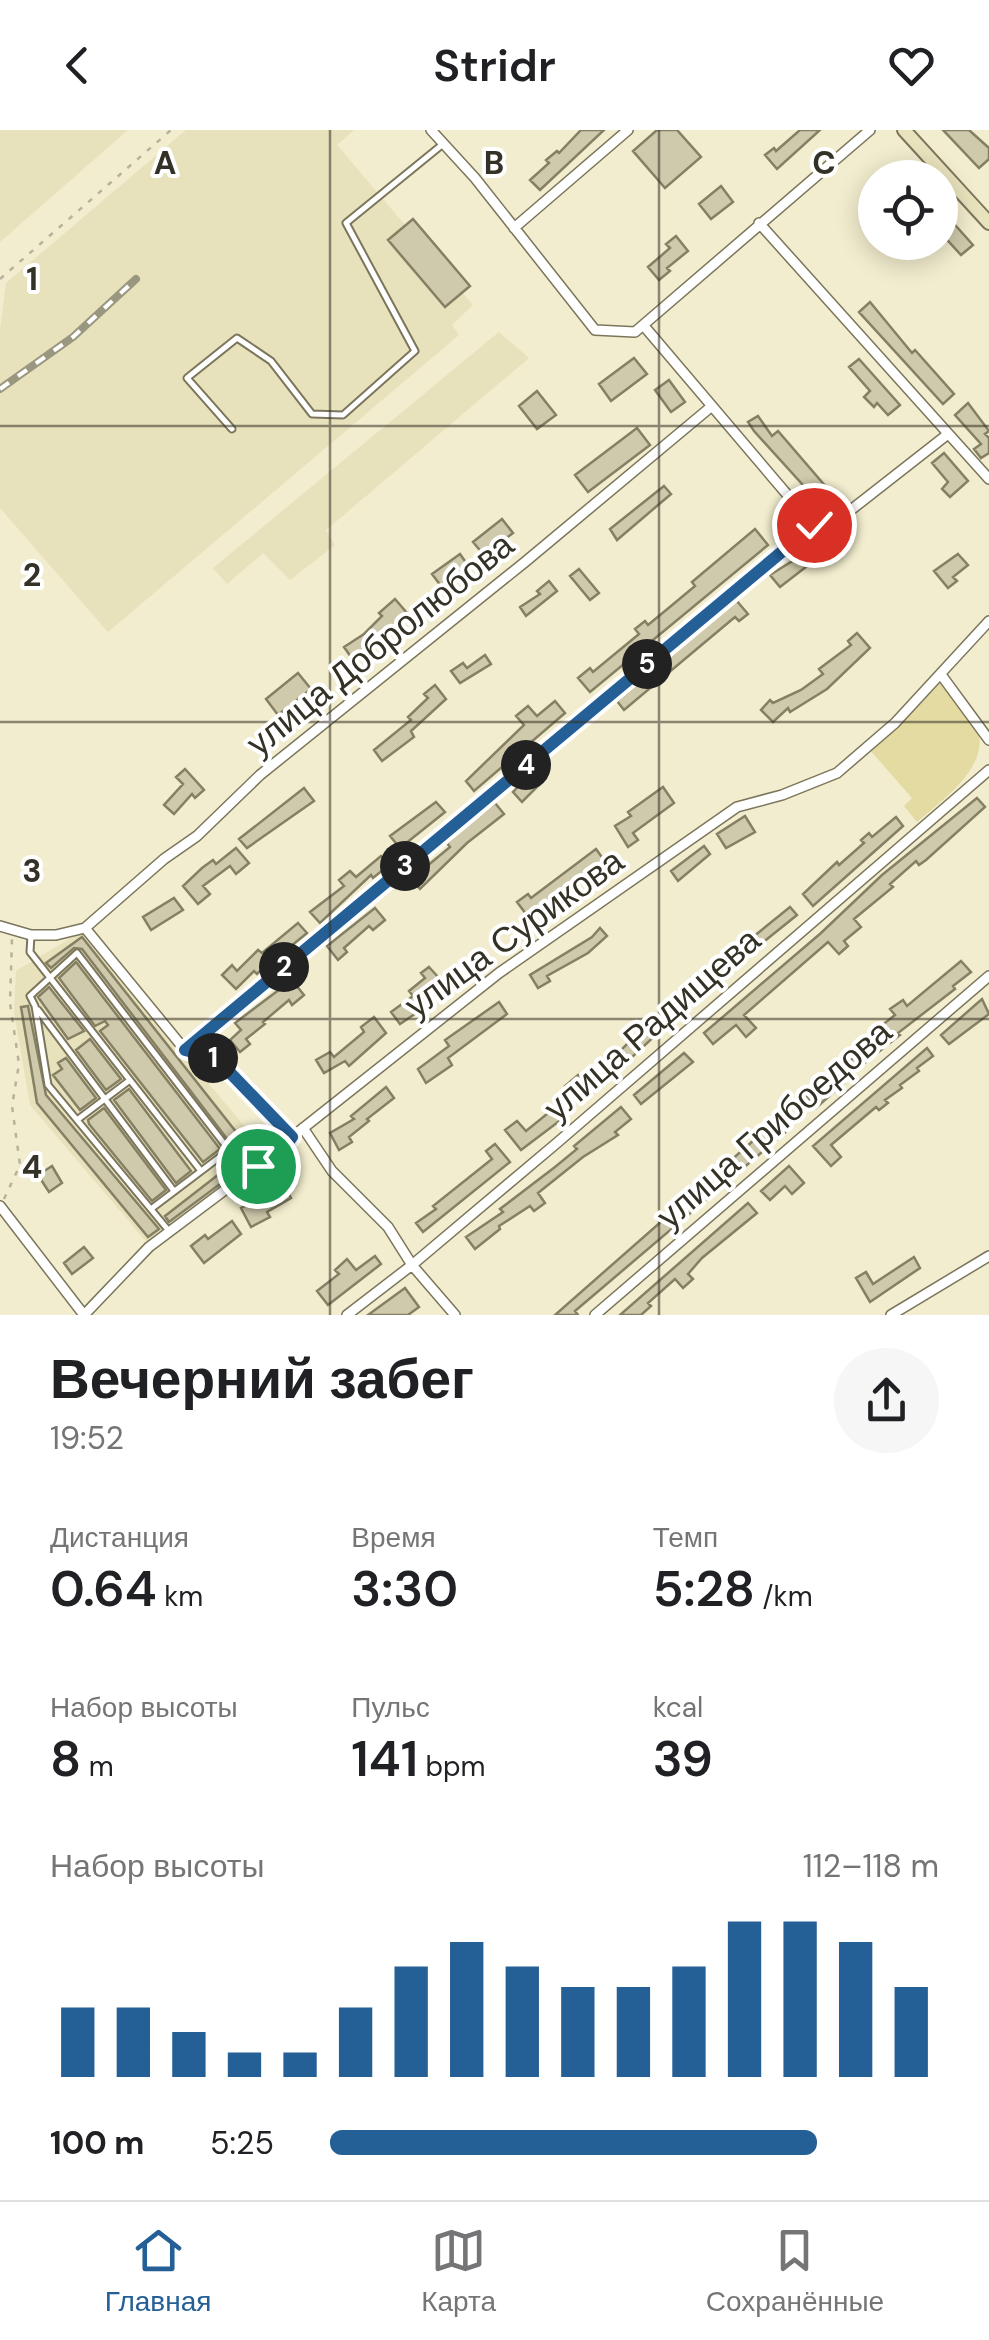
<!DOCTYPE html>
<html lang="ru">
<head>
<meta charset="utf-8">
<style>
  body { margin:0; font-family:"DM Sans",sans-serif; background:#f6f6f6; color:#202124; height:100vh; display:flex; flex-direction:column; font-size:38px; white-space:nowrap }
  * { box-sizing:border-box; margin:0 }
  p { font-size:32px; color:#757577 }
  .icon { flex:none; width:55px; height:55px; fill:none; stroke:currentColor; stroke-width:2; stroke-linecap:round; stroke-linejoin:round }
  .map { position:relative; height:1185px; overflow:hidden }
  .sheet { display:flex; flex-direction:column; background:#fff; flex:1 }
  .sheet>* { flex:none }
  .controls { position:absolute; left:858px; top:30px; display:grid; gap:20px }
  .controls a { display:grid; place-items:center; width:100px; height:100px; border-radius:50%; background:#fff; box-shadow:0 5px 25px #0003; font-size:50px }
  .pin { position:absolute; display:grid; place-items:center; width:85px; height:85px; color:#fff; margin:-42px; border:5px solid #fff; border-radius:50%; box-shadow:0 2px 10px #0007 }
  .km { position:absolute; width:50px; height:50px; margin:-25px; border-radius:50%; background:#222; color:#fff; font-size:28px; line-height:50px; text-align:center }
  .round { display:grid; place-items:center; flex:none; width:105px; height:105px; border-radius:52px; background:#f6f6f6 }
  .summary { display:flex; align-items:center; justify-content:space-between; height:170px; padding:0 50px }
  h1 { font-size:55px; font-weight:600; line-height:75px }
  .metrics { display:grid; grid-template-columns:repeat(3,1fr); gap:15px; height:170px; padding:10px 50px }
  .metrics div { display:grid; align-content:center }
  .metrics b { font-size:50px; font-weight:600 }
  .metrics small { font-size:28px; font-weight:400 }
  .metrics p { font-size:28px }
  .chart { height:280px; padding:20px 50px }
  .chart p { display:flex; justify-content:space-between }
  .chart svg { width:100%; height:180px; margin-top:10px; stroke:#245f96; stroke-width:6 }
  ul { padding:0 50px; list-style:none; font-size:32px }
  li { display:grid; grid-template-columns:160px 120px 1fr; align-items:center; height:75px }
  li i { height:25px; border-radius:12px; background:#245f96 }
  header { display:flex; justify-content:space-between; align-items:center; height:130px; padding:0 50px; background:#fff; font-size:45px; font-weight:600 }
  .menu { display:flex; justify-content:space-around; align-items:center; height:140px; border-top:2px solid #e0e0e0; background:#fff; font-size:28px; color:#757577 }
  .menu a { display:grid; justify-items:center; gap:5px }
  .menu .selected { color:#245f96 }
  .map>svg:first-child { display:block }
  .built { fill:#e7e1bc }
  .green { fill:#e4dba3 }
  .building { fill:#cfcaac; stroke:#858064; stroke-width:2.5 }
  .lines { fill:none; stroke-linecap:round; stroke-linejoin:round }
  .lane-casing { stroke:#7b765b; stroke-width:9 }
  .street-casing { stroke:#7b765b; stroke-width:12 }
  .secondary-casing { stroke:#7b765b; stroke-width:16 }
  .path { stroke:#b7b39a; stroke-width:2.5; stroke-dasharray:5 8; stroke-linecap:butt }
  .lane { stroke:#fff; stroke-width:5 }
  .street { stroke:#fff; stroke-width:9 }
  .secondary { stroke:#e9e3bd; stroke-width:12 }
  .rail-casing { stroke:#9a9780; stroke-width:8 }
  .rail { stroke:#fff; stroke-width:4; stroke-dasharray:11; stroke-linecap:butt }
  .route-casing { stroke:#fff; stroke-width:20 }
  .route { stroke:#245f96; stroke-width:12 }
  .grid { fill:none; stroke:#343226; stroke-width:2.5; stroke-opacity:0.55 }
  .labels { text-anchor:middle; stroke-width:8; stroke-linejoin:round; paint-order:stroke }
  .street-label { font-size:35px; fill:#343226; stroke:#fff }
  .grid-label { font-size:32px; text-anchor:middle; font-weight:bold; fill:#343226; stroke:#fff; stroke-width:8; stroke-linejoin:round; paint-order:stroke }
</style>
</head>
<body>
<header><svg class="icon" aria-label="back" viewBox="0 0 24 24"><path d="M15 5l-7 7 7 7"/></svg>Stridr<svg class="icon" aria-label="heart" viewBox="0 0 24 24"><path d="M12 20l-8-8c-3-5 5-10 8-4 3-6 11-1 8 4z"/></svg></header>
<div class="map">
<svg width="989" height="1185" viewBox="0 0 989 1185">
  <rect width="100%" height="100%" fill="#f2edce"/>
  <path class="built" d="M0,0H128L0,112Z
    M186,0H354L337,15L473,175L452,195L459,205L108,502L0,378V199L6,153Z
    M499,202L529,228L326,400L335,415L290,450L263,423L227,454L213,438Z
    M82,801L265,1021L149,1115L30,975L14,882L16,841Z"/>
  <path class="green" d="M941,549C953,566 969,583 978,601C989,638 941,671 917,692L904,676L912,668L869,619Z"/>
  <path class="building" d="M581,0H604L540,60L530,50L549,33L546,30L557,21L559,23Z
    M657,0H677L701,27L665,58L633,21Z
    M800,0H820L777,39L765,25L774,18L776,21Z
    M943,0H969L989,18V29L979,38Z
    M721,56L733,72L711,89L699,74Z
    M948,87L973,115L961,125L940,102V93Z
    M413,89L470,156L445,177L388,110Z
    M676,106L688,121L667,138L670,141L659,150L648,137L670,118L666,114Z
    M870,172L912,223L915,220L954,264L943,274L859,182Z
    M634,228L647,244L611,271L599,254Z
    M859,229L900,275L888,285L877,273L874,277L864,267L870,261L849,237Z
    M669,250L685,272L671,282L655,260Z
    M537,261L556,285L537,299L519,276Z
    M968,273L989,301L985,304L989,308V323L981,328L974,319L981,314L955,285Z
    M758,286L772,306L778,301L833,365L822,376L754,301L748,292Z
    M637,298L650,315L588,362L575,345Z
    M944,323L968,351L950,367L942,359L948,352L932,333Z
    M664,356L671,364L617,410L610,399Z
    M502,389L513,403L484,425L473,412Z
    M755,399L768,415L590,562L578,548L590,538L593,542L639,504L635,499L645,491L648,495L671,476L695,456L692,452Z
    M825,406L833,416L780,457L770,445L802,425Z
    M460,424L469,437L441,456L432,444Z
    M958,424L968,435L953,447L957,451L948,458L934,441Z
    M579,439L599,463L590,470L570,446Z
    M549,451L557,461L526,486L520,477L540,464L537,461Z
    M395,469L407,483L374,516L372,513L351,527L344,517L364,504L382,486L379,483Z
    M736,470L748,484L739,491L735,487L624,580L617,571Z
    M857,503L870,518L827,559L790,582L788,578L773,592L761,580L770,570L773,573L801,560L823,544L819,539L851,515L848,511Z
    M485,525L491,534L460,553L451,541L463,533L467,538Z
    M298,543L311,559L278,585L266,569Z
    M435,555L446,569L411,601L414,607L382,631L374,620L411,590L408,587L428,568L424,564Z
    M555,571L565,583L474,661L466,651L524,595L516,586L528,576L537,586Z
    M537,637L546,648L522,672L513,662Z
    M185,639L204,660L195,668L192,664L174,684L164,675L183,654L176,647Z
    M663,657L674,673L633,703L638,710L628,717L615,696L631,686L628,682Z
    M304,658L314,671L247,718L239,709Z
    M977,668L985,677L926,730L919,735L916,731L890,754L893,757L854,789L861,797L844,811L848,816L839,824L828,812L744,885L756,898L746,907L736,895L713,914L704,903L821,803L882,745Z
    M436,672L445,682L400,718L390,706Z
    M495,673L504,684L467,713L420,759L409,745L418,738L421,741L450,717L447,713L465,697Z
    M745,686L755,702L726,718L717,704Z
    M896,687L903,696L813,776L803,764L837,732L839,735L864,713L861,710L869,703L872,707Z
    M704,716L710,724L678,751L671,741Z
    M236,718L249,733L236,744L230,736L203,756L210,764L198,774L183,756L202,738L213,730L216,734Z
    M596,719L604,730L529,788L517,772L528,764L531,768Z
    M381,726L389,735L373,748L371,745L320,793L310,782L344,756L339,750L350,741L356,747Z
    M174,768L183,780L151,800L143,787Z
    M790,777L797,785L751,822L741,811L750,804L753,807Z
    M375,778L385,790L373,800L369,796L344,818L347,822L338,830L327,816Z
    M298,793L307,803L280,825L278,823L257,844L254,841L236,859L222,845L232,835L237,841L258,820L262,823Z
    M600,798L607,806L588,823L547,846L550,851L538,858L530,845L592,807Z
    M82,807L237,1003L244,998L263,1022L169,1092L165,1086L241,1027L82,819L74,818L51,838L46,833Z
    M730,823L740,834L695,868L687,859Z
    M961,831L971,842L953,856L955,859L898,903L900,905L842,951L844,953L816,978L805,964L862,922L857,915L895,885L890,879L903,870L907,876Z
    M76,832L220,1019L203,1032L100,901L108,895L105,891L95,896L59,848Z
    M429,837L439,848L424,860L434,871L400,894L391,882L413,866L409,861L425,848L421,843Z
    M292,850L304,865L292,875L289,870L263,892L265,894L246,909L250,914L240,922L230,910L241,900L235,893Z
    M49,857L84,901L68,909L38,867Z
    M982,869L989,884L949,914L941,905Z
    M499,872L507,884L448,928L452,935L426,953L418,939L449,916L445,910Z
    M28,876L46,965L159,1099L148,1107L37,973L21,877Z
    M374,887L386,903L349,936L345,931L324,943L316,930L330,922L334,927L364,902L361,897Z
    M649,892L658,903L617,941L609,932Z
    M90,909L121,949L106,960L76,920Z
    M927,918L933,926L917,938L919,941L900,955L902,958L885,970L888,973L879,980L876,977L831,1015L841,1027L831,1036L813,1016Z
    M684,923L693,932L641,974L634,965Z
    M66,928L96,968L80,980L53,945L62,939L58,933Z
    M595,941L604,951L580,972L565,956L578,945L583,951Z
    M386,957L394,968L367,989L369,991L349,1007L352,1012L339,1020L330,1003L354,989L351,986Z
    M129,959L191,1041L176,1053L114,970Z
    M558,975L566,986L521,1020L505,1000L517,991L526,1001Z
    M621,977L631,989L615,1002L618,1005L583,1027L538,1063L545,1073L534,1081L530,1076L499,1096L500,1099L475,1119L466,1107L503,1082L500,1079L555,1037L577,1019L574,1016Z
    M104,978L166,1060L152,1071L89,994L88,990Z
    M778,989L788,1000L575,1181L578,1185H555L754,1010L750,1005L760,996L765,1001Z
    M495,1014L510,1032L423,1102L416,1093L436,1079L433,1076L492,1029L486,1021Z
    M52,1036L62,1053L49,1062L38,1045Z
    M789,1036L804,1053L792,1064L785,1056L770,1070L761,1061Z
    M282,1051L291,1068L267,1082L270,1087L251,1097L241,1078L272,1062L270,1058Z
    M748,1073L757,1083L702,1128L688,1144L693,1149L683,1158L675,1149L648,1173L651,1176L641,1185H620Z
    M232,1091L241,1104L204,1133L191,1116L205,1105L208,1109Z
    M84,1117L93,1128L72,1144L64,1133Z
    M375,1126L381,1134L328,1175L317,1161L339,1144L335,1140L347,1129L356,1140Z
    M914,1127L920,1138L870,1172L856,1148L866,1142L873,1154Z
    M405,1158L419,1177L408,1185H368Z"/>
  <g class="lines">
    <g class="lane-casing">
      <path id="lane" d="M232,299L187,248L237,208L271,231L312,284L343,285L415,221L346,93L443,14
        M31,805L30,822L201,1041
        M38,880L174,1061
        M77,990L130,950
        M151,1079L229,1020L77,823L30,866L35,876L48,955L169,1101"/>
    </g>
    <g class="street-casing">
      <path id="street" d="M431,0L475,48L595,200L635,202L870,0
        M759,93L989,349
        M514,98L628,0
        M644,196L813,395
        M942,546L989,610
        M0,796L31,805H56L85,798L164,729L197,706L260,645L525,432L712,276
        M85,798L185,920L216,929L292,1007
        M185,920L813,395L833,394L948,304
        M303,998L332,1041L388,1097L412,1135L455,1185
        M0,1076L84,1185L149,1117L258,1035L278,1026L292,1007L499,843L737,677L782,665L837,643L895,593L989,491
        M347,1185L412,1135L558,1012L989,640
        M595,1185L989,846
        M891,1185L989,1126"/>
    </g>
    <g class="secondary-casing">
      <path id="secondary" d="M904,0L989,93"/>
    </g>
    <path class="path" d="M0,149L171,0
      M4,1069L20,1035L12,976L19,934L10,873L12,808"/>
    <use href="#lane" class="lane"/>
    <use href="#street" class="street"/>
    <use href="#secondary" class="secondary"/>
    <g class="rail-casing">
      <path id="rail" d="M0,259L73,207L136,149"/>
    </g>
    <use href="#rail" class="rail"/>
  </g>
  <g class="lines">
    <g class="route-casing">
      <path id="route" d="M258,1036L278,1026L292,1007L216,928L185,920L814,395"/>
    </g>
    <use href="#route" class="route"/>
  </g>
  <path class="grid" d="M330,0V1185M659,0V1185M0,296H989M0,592H989M0,889H989"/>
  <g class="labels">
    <g class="street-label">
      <text transform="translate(380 514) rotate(-39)" y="12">улица Добролюбова</text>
      <text transform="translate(514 803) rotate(-36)" y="12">улица Сурикова</text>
      <text transform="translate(652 894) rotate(-41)" y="12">улица Радищева</text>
      <text transform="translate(774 994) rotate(-41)" y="12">улица Грибоедова</text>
    </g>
  </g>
  <g class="grid-label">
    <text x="165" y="44">A</text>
    <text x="494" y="44">B</text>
    <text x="824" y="44">C</text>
    <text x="32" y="160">1</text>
    <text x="32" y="456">2</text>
    <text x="32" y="752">3</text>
    <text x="32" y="1048">4</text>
  </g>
</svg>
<div class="controls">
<a><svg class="icon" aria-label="locate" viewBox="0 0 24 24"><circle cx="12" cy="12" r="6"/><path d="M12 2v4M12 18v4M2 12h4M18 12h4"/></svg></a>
</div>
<div class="pin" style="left:258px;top:1036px;background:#1e9e55"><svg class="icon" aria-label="arrive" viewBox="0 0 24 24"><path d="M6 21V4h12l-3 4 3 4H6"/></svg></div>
<div class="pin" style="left:814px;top:395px;background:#d93025"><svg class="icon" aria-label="check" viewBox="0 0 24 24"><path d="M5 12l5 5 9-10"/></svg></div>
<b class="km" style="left:213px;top:928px">1</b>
<b class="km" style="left:284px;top:837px">2</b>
<b class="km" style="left:405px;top:736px">3</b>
<b class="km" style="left:526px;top:635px">4</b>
<b class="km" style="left:647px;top:534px">5</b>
</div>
<section class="sheet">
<div class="summary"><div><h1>Вечерний забег</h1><p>19:52</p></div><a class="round"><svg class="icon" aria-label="share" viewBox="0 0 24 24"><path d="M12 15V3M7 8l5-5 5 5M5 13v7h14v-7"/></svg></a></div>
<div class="metrics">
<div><p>Дистанция</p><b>0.64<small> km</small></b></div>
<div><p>Время</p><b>3:30</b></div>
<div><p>Темп</p><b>5:28<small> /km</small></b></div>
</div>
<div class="metrics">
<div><p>Набор высоты</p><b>8<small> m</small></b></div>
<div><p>Пульс</p><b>141<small> bpm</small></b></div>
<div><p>kcal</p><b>39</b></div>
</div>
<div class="chart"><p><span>Набор высоты</span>112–118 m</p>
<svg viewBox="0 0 160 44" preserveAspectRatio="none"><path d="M5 44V27M15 44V27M25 44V33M35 44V38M45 44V38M55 44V27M65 44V17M75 44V11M85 44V17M95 44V22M105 44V22M115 44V17M125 44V6M135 44V6M145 44V11M155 44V22"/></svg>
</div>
<ul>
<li><b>100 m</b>5:25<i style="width:80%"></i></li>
</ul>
</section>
<nav class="menu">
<a class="selected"><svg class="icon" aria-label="home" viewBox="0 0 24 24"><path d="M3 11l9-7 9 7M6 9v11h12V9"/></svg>Главная</a>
<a><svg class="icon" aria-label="map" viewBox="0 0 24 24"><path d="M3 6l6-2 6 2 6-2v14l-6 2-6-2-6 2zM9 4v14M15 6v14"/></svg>Карта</a>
<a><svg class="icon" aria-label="saved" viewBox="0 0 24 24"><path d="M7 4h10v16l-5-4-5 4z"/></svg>Сохранённые</a>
</nav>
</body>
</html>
